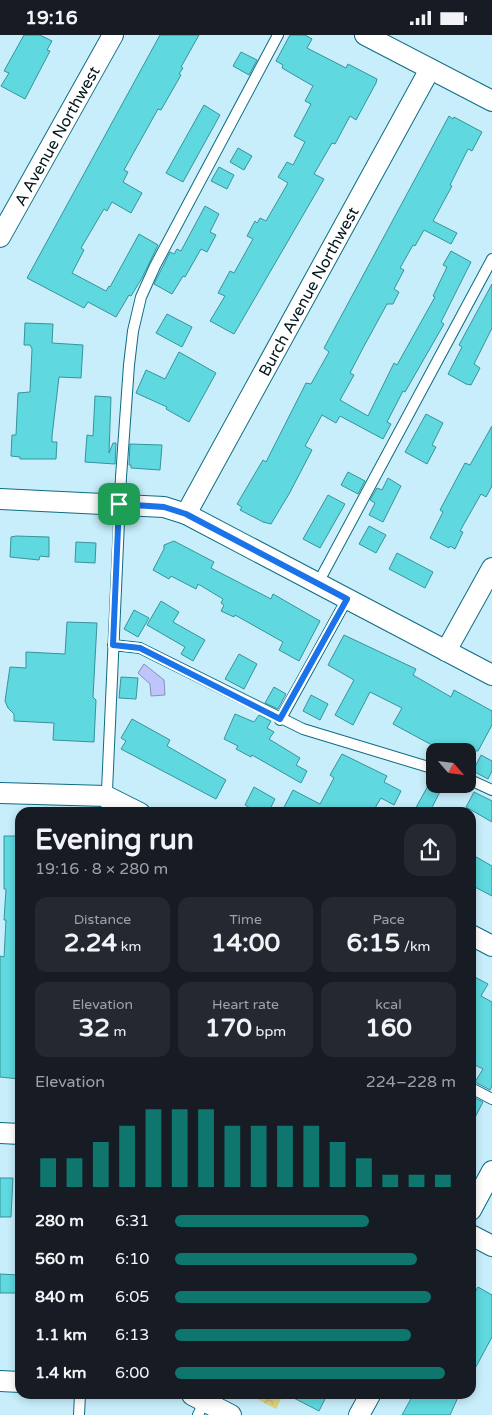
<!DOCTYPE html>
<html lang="en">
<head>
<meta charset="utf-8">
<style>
  body { margin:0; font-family:"Varela Round",sans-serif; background:#242831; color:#f1f3f6; height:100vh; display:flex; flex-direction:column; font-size:19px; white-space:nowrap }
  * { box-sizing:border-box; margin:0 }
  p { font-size:16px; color:#9ea1a6 }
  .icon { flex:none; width:28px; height:28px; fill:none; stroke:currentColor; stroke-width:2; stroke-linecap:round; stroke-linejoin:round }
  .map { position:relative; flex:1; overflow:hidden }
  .panel { position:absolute; left:15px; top:772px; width:461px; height:592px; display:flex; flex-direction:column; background:#171b24; border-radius:15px; box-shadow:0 2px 8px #0003 }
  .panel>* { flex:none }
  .needle { width:32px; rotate:118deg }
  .buttons { position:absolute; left:426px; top:708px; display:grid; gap:10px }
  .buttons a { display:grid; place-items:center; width:50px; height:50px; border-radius:10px; background:#171b24; box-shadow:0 2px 8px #0003; font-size:25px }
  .pin { position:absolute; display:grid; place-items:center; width:42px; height:42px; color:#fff; margin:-21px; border-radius:10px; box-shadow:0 2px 8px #0006 }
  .round { display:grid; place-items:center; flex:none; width:52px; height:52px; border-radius:15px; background:#242831 }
  .head { display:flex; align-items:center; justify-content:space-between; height:85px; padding:0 20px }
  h1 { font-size:28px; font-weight:800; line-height:38px }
  .figures { display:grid; grid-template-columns:repeat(3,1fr); gap:8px; height:85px; padding:5px 20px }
  .figures div { display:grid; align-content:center; border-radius:12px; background:#242831; text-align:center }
  .figures b { font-size:25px; font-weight:800 }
  .figures small { font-size:14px; font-weight:400 }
  .figures p { font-size:14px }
  .chart { height:140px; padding:10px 20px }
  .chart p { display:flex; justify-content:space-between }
  .chart svg { width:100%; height:90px; margin-top:5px; stroke:#0f766e; stroke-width:6 }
  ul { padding:0 20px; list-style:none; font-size:16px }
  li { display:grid; grid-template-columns:80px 60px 1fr; align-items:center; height:38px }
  li i { height:12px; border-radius:6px; background:#0f766e }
  .status { display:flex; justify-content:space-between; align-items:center; height:35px; padding:0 25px; background:#171b24; direction:ltr }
  .status svg { height:14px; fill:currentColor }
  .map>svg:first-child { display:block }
  .park { fill:url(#park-crowns) }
  .water { fill:#bfc4fa; stroke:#8690b8 }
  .building { fill:#5fd8df; stroke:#37949a }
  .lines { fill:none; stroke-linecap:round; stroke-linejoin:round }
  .service-casing { stroke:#0e6c83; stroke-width:12 }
  .minor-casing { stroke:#0e6c83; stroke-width:22 }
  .service { stroke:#fff; stroke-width:10 }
  .minor { stroke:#fff; stroke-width:20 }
  .route-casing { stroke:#fff; stroke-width:10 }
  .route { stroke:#1a73e8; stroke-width:6 }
  .labels { text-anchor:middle; stroke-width:4.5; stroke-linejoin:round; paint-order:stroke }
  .street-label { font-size:16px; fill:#01161d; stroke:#fff }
</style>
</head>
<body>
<div class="status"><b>19:16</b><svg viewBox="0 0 49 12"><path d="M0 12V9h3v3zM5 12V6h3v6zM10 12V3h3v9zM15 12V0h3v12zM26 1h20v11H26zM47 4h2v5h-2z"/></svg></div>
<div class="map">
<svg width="492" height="1380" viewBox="0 0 492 1380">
  <defs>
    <pattern id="park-crowns" width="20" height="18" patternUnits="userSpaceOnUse" patternTransform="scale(1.25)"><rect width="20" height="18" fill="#e0d37e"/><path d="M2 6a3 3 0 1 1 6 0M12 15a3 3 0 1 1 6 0" fill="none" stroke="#beb46c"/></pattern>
  </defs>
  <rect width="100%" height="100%" fill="#c8eefb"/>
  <path class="park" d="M249,1360H283L276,1374Z"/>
  <path class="water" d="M144,629L164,645L165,660L151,661L150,649L138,638Z"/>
  <path class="building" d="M24,0H40L52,6L47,15L50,16L25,64L1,51L9,38L4,36Z
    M160,0H199L181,32L183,33L179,39L181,40L161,75L158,74L124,135L128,137L123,147L142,158L131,178L112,167L107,176L104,174L81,213L84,215L72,238L106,256L109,251L110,252L139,199L158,210L142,243L131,261L129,260L116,282L88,267L84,273L27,243Z
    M290,0H305L312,4L307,13L346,33L348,29L377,44L376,48L356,85L350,81L335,109L332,108L314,139L324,144L234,299L210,286L225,261L218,258L230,236L234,238L253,204L247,201L255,186L257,188L260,183L266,186L288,148L278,142L287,127L293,130L305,107L294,101L311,69L305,66L313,51L282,33L283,30L276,26Z
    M241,17L257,25L249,40L233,31Z
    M204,70L220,80L183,147L166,138Z
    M449,81L453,84L454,82L482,97L472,116L468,114L450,150L452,151L433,186L457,198L451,209L424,195L415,211L413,210L400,233L404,235L394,254L399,257L393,269H387L363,313L350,338L354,340L340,365L368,381L394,328L397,330L435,262L433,261L447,232L443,230L451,216L471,227L441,287L444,289L405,357L403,356L387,387L391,389L383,404L340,381L336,388L322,380L305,411L312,415L289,459L271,489L263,487L240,475L242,472L237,469L263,425L266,427L306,348L311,349L329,317L324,313Z
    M238,113L252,121L244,135L230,127Z
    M219,132L234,140L227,154L211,146Z
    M205,171L219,179L210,197L216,200L207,217L201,214L185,242L183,241L172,259L154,249L170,217L174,219L177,214L181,216Z
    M492,249V293L474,329L480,333L471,350L466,349L448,339L462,312L459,310Z
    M167,279L192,292L182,312L156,298Z
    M25,288L53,289L52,308L83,310L81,343L59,342L52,401V407H57L56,424H20V422L11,421L12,400H16L18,358L30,357L32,314L30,310H24Z
    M179,317L216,338L189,387L166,374L167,372L136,358L146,335L165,344Z
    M95,361L111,362L109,418L113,408H116L115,429L85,427L87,400L93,401Z
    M426,379L443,388L432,410L436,412L427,429L405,417Z
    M492,391V451L486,462L481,459L460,496L463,497L455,514L450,511L449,513L430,503L443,477L440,475L465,428L470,430Z
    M130,409L162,410L160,435L131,433V430H129Z
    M348,437L365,446L358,459L341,450Z
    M388,443L401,451L383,487L369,480L375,468L370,465L377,453L382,455Z
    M328,460L345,469L320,513L303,504Z
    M369,491L386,500L376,518L359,509Z
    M16,501L49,502V522L40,521L39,525L10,522L11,502Z
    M174,506L214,527L211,533L271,564L273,559L320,586L299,626L279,615L283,607L235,580L234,582L221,576L224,570L221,568L223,564L198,549L196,554L171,541L169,544L153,535L164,514V510Z
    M76,507L96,508L95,528L75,527Z
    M397,518L433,537L425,553L389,534Z
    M161,566L179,577L173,587L205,605L193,626L181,619L185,612L147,590Z
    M134,575L149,583L138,602L124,594Z
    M67,587L97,588L93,662L96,665L94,707L53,705L54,688L14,686V679L8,673L5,666L10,632L26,633V617L65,619Z
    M344,600L416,634L413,640L451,662L454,655L492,676V690L478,716H443L393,689L402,673L370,657L353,690L335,680L354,645L328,630Z
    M239,619L257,629L244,654L225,644Z
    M121,642L138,643L136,664L119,663Z
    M274,652L286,659L278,674L265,668Z
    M311,660L328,669L320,685L303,676Z
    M235,679L254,687L259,680L271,686L267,693L274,697L269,704L300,723L296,730L307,736L301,748L252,720L251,722L236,714L238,711L224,704Z
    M132,684L170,705L167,711L226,745L216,764L121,714L126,706L121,703Z
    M342,719L387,741L384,747L401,756L394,770L381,763L372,778H281L293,755L320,769L334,743L330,740Z
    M481,720L492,726V736L488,744L473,736Z
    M429,749L441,755L429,778H413Z
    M254,752L275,764L268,778H259L245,770Z
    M474,757L492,766V787L466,772Z
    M4,801H20L19,1044L0,1042V921L4,922L6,885H4L6,854H4Z
    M471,819L492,831V861L471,850Z
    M471,940L488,949L481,961L492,967V1051L490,1055L475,1047L483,1034L471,1028Z
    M471,1061L483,1067L471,1090Z
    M0,1143H13L11,1182H0Z
    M0,1239L19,1240L18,1258H0Z
    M478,1252L492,1260V1302L471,1341V1263Z
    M288,1360H327L319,1376Z
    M413,1360H459L450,1380H402Z"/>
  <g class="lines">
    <g class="service-casing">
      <path id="service" d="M318,548L492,224
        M113,610L140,613L303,694L435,734
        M280,685L347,564
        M468,744L492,755
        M106,778L121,442L129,330L133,296L141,262L155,231L278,0
        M471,1053L492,1064
        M79,1380L80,1360
        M198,1380L206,1363"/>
    </g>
    <g class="minor-casing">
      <g id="minor">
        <path d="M365,0L492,66"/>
        <path id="s1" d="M0,202L113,0"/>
        <path d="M0,464L164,472L186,479L492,640"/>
        <path id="s2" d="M186,479L430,34"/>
        <path d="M446,616L492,533"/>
        <path d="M0,758L106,761L140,778"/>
        <path d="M471,900L492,911"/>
        <path d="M0,1098L20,1099"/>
        <path d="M471,1175L492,1136"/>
        <path d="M471,1200L492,1211"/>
        <path d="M0,1346L20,1347"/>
        <path d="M192,1360L231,1380"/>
        <path d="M359,1380L370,1360"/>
      </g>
    </g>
    <use href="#service" class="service"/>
    <use href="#minor" class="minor"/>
  </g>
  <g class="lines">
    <g class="route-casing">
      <path id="route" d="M119,469L164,472L186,479L347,564L280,684L140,613L113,610Z"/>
    </g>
    <use href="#route" class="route"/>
  </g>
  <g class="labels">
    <g class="street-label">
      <text dy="6" stroke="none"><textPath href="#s1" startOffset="116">A Avenue Northwest</textPath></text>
      <text dy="6" stroke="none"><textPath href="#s2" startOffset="254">Burch Avenue Northwest</textPath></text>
    </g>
  </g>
</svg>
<div class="buttons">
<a><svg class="needle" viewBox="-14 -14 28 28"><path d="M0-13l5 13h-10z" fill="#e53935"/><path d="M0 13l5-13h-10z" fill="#9ea1a6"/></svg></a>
</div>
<div class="pin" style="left:119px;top:469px;background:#1e9e55"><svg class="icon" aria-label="arrive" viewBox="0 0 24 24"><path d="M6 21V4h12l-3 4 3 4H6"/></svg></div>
<section class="panel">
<div class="head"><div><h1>Evening run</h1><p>19:16 · 8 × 280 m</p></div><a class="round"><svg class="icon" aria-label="share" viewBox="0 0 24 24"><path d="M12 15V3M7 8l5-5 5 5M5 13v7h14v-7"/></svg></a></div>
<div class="figures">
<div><p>Distance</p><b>2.24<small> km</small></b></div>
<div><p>Time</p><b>14:00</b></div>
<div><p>Pace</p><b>6:15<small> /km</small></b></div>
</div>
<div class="figures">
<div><p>Elevation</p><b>32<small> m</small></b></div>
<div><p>Heart rate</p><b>170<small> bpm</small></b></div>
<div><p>kcal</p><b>160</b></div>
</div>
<div class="chart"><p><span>Elevation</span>224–228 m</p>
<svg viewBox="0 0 160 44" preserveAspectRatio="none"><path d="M5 44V30M15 44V30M25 44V22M35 44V14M45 44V6M55 44V6M65 44V6M75 44V14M85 44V14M95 44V14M105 44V14M115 44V22M125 44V30M135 44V38M145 44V38M155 44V38"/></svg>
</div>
<ul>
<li><b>280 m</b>6:31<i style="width:69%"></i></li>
<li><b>560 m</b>6:10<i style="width:86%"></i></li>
<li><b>840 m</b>6:05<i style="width:91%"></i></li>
<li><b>1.1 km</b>6:13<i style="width:84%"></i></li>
<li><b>1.4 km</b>6:00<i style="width:96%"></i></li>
</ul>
</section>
</div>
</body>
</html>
